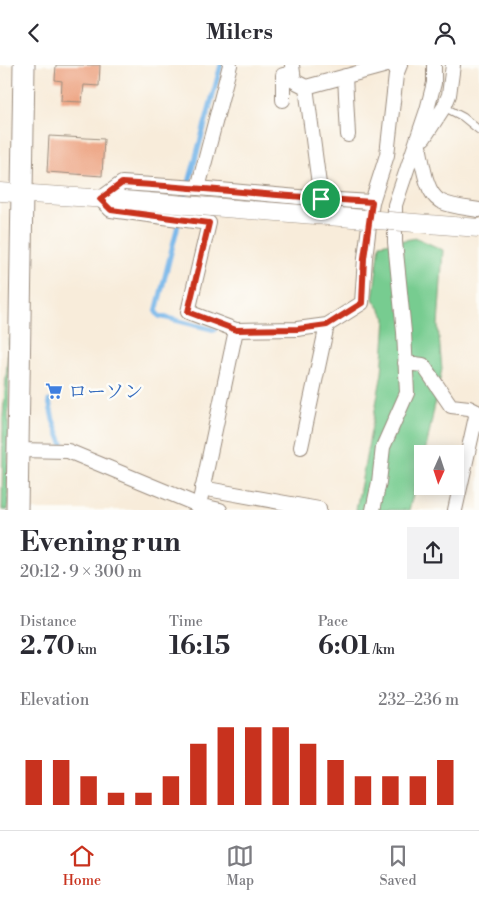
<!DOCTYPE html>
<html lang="en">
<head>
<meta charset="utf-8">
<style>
  body { margin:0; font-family:"Libre Bodoni","Noto Serif JP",serif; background:#f2f2f3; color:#2b2b33; height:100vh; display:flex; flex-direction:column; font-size:19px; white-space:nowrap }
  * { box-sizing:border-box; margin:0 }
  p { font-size:16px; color:#7c7c81 }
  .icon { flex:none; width:28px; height:28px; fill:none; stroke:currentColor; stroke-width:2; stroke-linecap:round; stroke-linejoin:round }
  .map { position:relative; height:445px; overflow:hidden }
  .panel { display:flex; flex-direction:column; background:#fff; flex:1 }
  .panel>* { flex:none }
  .needle { width:32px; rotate:183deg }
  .controls { position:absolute; left:414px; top:380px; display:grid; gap:10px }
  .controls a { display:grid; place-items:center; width:50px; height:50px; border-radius:0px; background:#fff; box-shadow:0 2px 12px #0003; font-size:25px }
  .pin { position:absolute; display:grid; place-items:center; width:42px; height:42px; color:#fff; margin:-21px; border:2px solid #fff; border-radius:50%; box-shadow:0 1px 5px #0007 }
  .round { display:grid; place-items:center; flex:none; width:52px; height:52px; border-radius:0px; background:#f2f2f3 }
  .overview { display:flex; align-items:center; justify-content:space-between; height:85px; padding:0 20px }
  h1 { font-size:28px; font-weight:800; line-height:38px }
  .metrics { display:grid; grid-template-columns:repeat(3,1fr); gap:8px; height:85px; padding:5px 20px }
  .metrics div { display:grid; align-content:center }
  .metrics b { font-size:25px; font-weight:800 }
  .metrics small { font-size:14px; font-weight:400 }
  .metrics p { font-size:14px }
  .chart { height:140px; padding:10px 20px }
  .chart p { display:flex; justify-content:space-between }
  .chart svg { width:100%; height:90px; margin-top:5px; stroke:#c8321e; stroke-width:6 }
  header { display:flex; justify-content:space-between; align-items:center; height:65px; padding:0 20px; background:#fff; font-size:22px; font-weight:800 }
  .tab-bar { display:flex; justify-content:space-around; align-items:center; height:70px; border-top:1px solid #e1e1e2; background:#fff; font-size:14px; color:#7c7c81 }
  .tab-bar a { display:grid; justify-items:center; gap:2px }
  .tab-bar .current { color:#c8321e }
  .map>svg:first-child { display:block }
  .green { fill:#77cc90; stroke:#597b57 }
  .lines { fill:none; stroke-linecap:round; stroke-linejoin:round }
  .stream { stroke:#74b5e9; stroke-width:5 }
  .building { fill:#eda483 }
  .service-casing { stroke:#9a8b7c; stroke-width:9 }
  .minor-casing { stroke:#9a8b7c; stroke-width:16 }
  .tertiary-casing { stroke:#9a8b7c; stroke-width:19 }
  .primary-casing { stroke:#9a8b7c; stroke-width:23 }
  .service { stroke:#fff; stroke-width:7 }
  .minor { stroke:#fff; stroke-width:14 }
  .tertiary { stroke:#fff; stroke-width:18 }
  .primary { stroke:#fff; stroke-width:21 }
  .tertiary-bridge-casing { stroke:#9a8b7c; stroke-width:19; stroke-linecap:butt }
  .tertiary-bridge { stroke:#fff; stroke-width:18 }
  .route-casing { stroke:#fff; stroke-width:10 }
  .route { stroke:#c8321e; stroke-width:6 }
  .labels { text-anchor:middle; stroke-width:5; stroke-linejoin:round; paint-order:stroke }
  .shop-label { font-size:19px; fill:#366cbe; stroke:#fdfcf7; text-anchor:start }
</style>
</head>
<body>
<header><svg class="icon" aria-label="back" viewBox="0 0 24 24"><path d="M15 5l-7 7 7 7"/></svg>Milers<svg class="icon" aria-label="person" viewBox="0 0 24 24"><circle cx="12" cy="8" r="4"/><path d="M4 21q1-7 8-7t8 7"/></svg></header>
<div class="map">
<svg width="479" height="445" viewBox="0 0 479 445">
  <rect width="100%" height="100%" fill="#fdfcf7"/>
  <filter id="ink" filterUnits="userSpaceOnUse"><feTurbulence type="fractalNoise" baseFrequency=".02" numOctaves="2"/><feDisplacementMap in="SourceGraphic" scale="10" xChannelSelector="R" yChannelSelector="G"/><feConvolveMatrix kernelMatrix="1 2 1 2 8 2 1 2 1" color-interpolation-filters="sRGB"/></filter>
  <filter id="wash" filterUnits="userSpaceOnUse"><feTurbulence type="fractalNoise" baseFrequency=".0096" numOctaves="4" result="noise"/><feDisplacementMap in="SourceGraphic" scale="20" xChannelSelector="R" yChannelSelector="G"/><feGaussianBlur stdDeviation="1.12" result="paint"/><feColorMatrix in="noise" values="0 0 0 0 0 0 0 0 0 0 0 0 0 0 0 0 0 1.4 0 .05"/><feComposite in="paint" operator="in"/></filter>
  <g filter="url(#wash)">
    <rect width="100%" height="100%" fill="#f8ecda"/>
    <path class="green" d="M417,173L443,185L438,261L442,304L427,379L424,389H422V395L409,445H356L382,308L386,253L373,234L380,179Z
      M9,274L8,445H2L3,352Z"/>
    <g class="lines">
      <path class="stream" d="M184,136L221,0
        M179,156L156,247L159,251L215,265
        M49,336L53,355L62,378"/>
    </g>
    <g id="blocks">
      <path class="building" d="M56,0H100L99,21L84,20L82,37L61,36L62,16L55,15Z
        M49,71L104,74L102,111L47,107Z"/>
    </g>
  </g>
  <g filter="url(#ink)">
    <use href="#blocks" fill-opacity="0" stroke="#9a8b7c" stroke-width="1"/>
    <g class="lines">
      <g class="service-casing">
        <path id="service" d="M444,42L463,52L479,65"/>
      </g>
      <g class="minor-casing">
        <path id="minor" d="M292,0L294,16L306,22L387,0
          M453,0L449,30L444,42L424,73L417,74C423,91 423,126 440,136C451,142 467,143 479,145
          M345,11L348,70
          M306,22L321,134
          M283,35V10L293,8
          M198,123L230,0
          M372,137L365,193L362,238L327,260L297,264L236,265L188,247L209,158L111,145L100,134L122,118L198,123L321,134L372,137L387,90L396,10L400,0
          M405,298L423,300L451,341L469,343L477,347
          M301,382L327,260
          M17,385L68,386L198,440L220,445
          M202,423L319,444
          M198,445L236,265
          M373,445L379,417L383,382L407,328L404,267L395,177V140L427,45L434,18V0
          M455,445L477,347L479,348"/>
      </g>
      <g class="tertiary-casing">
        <path id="tertiary" d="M0,127L123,135"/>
      </g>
      <g class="primary-casing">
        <path id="primary" d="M17,445L24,0"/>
      </g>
      <use href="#service" class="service"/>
      <use href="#minor" class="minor"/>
      <use href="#tertiary" class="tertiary"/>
      <use href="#primary" class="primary"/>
      <g class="tertiary-bridge-casing">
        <path id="tertiary-bridge" d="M123,135L479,163"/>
      </g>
      <use href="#tertiary-bridge" class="tertiary-bridge"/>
    </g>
  </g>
  <g class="lines" filter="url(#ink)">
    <g class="route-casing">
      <path id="route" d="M122,118C205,123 289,132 372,137L364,193L362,238L327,260L298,264L236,265L188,247L209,158L111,145L100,134Z"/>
    </g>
    <use href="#route" class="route"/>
  </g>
  <defs>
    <g id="supermarket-bare" transform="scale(1.35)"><path d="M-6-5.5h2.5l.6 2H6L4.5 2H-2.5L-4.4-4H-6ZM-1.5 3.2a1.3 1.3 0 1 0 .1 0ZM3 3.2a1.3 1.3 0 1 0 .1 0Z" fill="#3f7fe0" stroke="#fdfcf7" stroke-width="2.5" paint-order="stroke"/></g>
  </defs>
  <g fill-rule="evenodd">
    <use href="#supermarket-bare" x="54" y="326"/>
  </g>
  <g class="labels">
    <g class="shop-label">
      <text x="68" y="333">ローソン</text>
    </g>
  </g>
</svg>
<div class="controls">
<a><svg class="needle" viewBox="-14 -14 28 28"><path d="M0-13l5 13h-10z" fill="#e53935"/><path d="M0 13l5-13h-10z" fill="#7c7c81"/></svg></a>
</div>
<div class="pin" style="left:321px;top:134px;background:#1e9e55"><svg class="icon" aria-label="arrive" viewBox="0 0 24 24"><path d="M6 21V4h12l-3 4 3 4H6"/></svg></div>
</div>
<section class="panel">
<div class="overview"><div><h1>Evening run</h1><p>20:12 · 9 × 300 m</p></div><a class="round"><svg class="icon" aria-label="share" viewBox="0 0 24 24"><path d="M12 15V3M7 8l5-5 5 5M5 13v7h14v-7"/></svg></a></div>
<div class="metrics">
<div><p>Distance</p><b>2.70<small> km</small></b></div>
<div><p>Time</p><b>16:15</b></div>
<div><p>Pace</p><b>6:01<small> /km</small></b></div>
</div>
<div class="chart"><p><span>Elevation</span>232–236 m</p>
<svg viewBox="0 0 160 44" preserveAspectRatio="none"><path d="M5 44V22M15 44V22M25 44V30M35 44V38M45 44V38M55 44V30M65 44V14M75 44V6M85 44V6M95 44V6M105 44V14M115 44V22M125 44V30M135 44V30M145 44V30M155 44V22"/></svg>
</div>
</section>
<nav class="tab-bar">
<a class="current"><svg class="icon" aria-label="home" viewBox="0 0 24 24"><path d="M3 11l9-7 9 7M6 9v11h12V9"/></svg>Home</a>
<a><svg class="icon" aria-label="map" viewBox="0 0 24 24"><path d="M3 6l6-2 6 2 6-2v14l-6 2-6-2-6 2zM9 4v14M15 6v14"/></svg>Map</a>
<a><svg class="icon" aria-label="saved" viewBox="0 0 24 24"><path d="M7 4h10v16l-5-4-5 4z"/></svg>Saved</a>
</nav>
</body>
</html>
